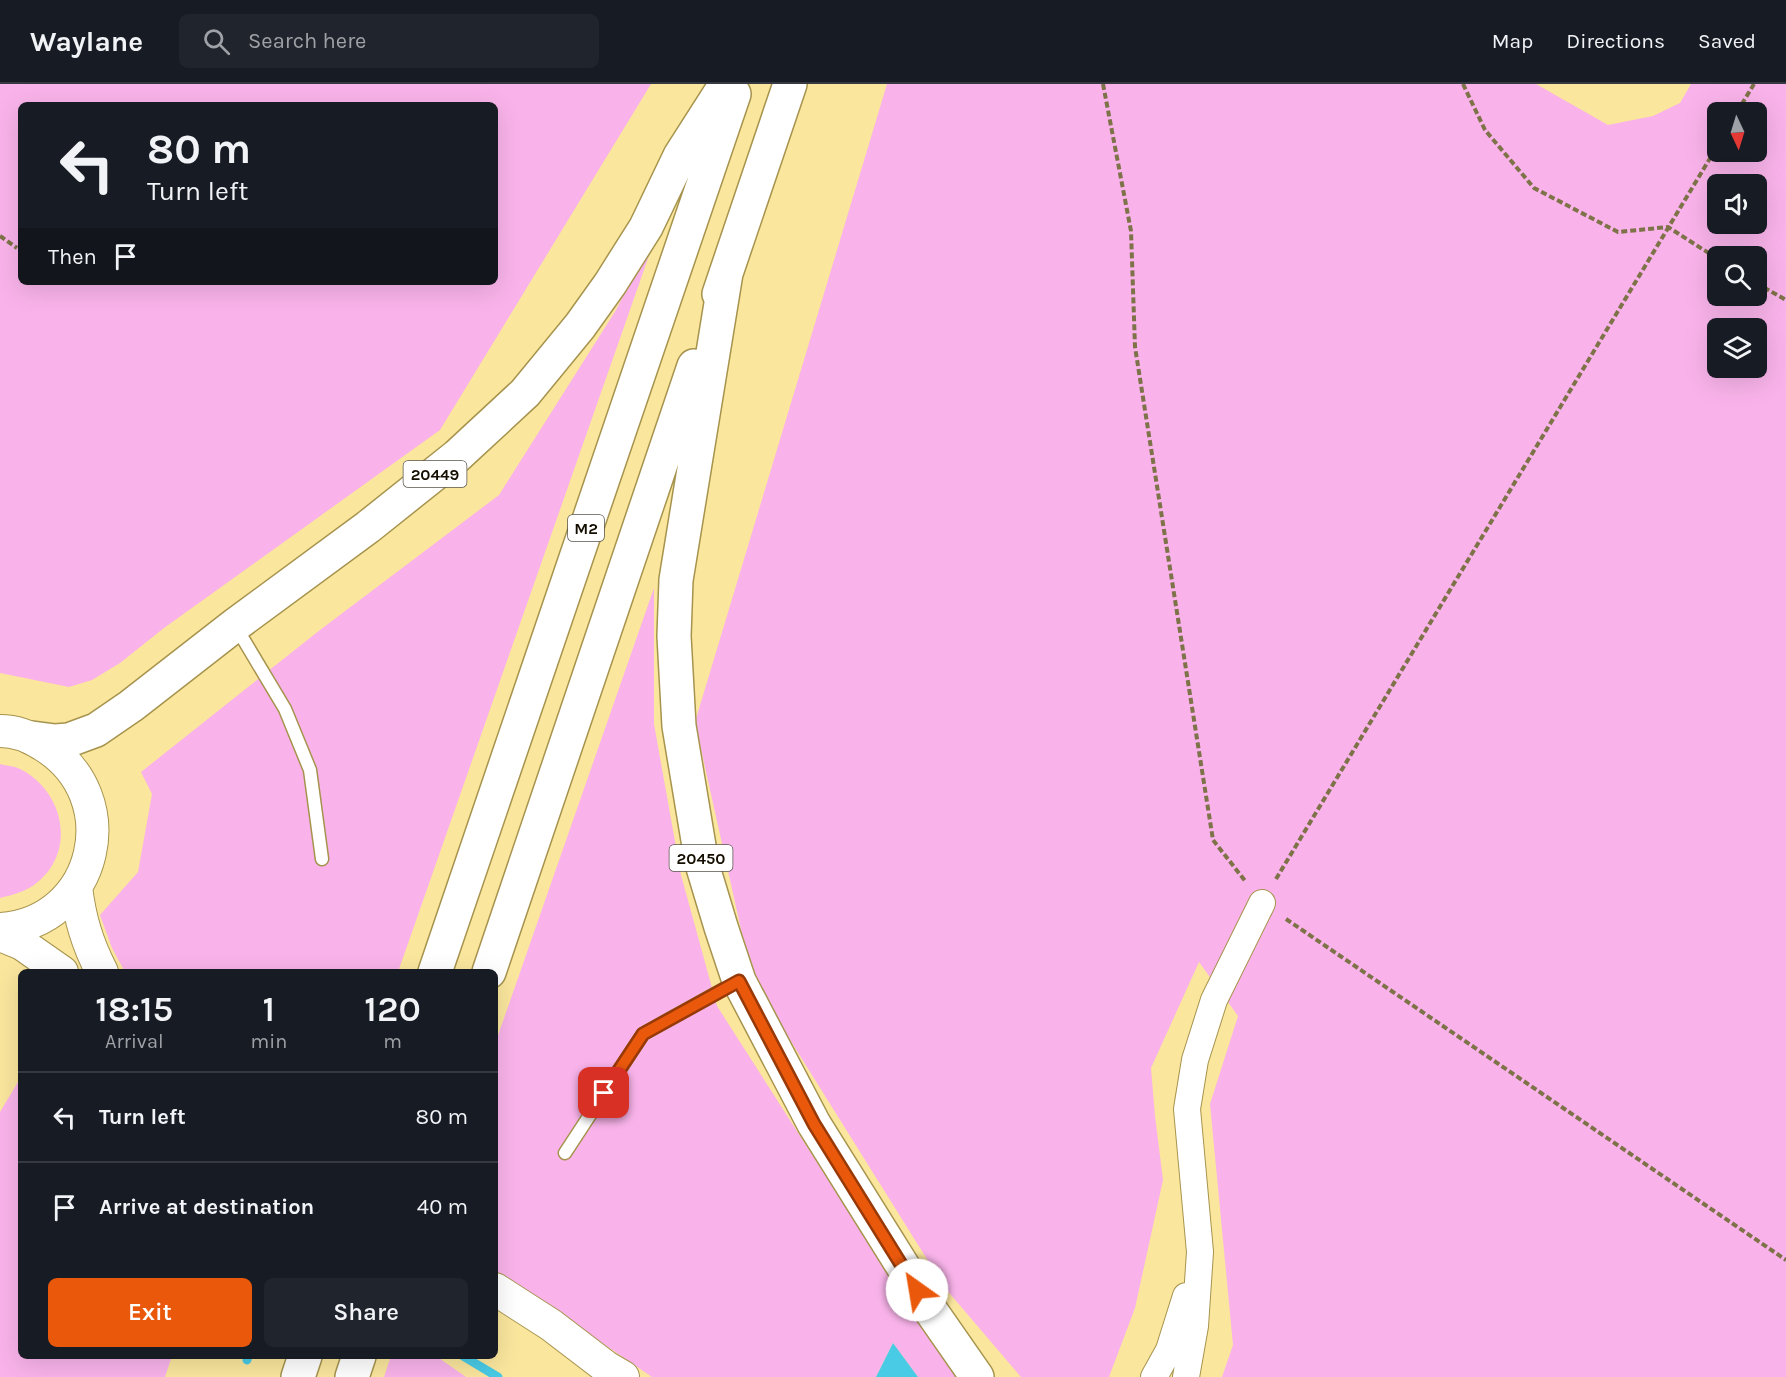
<!DOCTYPE html>
<style>
body{margin:0;font-family:Karla,sans-serif;background:#20242c;color:#f1f3f6;height:100vh;display:flex;flex-direction:column;font-size:22px;white-space:nowrap}
*{box-sizing:border-box;margin:0}
p{font-size:20px;color:#9ea1a6}
.icon{flex:none;width:33px;height:33px;fill:none;stroke:currentColor;stroke-width:2;stroke-linecap:round;stroke-linejoin:round}
.map{position:relative;flex:1;overflow:hidden}
.sheet{position:absolute;left:18px;top:885px;width:480px;height:390px;display:flex;flex-direction:column;background:#171b24;border-radius:9px;box-shadow:0 6px 24px #0002}
.sheet>*{flex:none}
.top-card{position:absolute;left:18px;top:18px;width:480px;height:183px;border-radius:9px;box-shadow:0 6px 24px #0002;background:#171b24;color:#f1f3f6;overflow:hidden}
.needle{width:39px;rotate:176deg}
.controls{position:absolute;left:1707px;top:18px;display:grid;gap:12px}
.controls a{display:grid;place-items:center;width:60px;height:60px;border-radius:9px;background:#171b24;box-shadow:0 6px 24px #0002;font-size:30px}
.pin{position:absolute;display:grid;place-items:center;width:51px;height:51px;color:#fff;margin:-26px;border-radius:12px;box-shadow:0 3px 9px #0006}
.me{position:absolute;width:66px;margin:-33px;rotate:328deg;stroke-linejoin:round;filter:drop-shadow(0 0 4px #0008)}
.turn{display:flex;align-items:center;gap:21px;height:126px;padding:0 30px;font-size:27px}
.turn .icon{width:78px;height:78px;stroke-width:2.5}
.turn b{display:block;font-size:42px;line-height:51px}
.then{display:flex;align-items:center;height:57px;padding:0 30px;background:#0003;gap:12px;font-size:22px}
.eta{display:flex;justify-content:space-evenly;align-items:center;height:102px;text-align:center}
.eta b{font-size:36px;font-weight:600;line-height:42px}
.cta{display:flex;gap:12px;margin-top:auto;padding:12px 30px}
.cta a{flex:1;height:69px;border-radius:9px;background:#ea580c;color:#fff;font-size:24px;font-weight:600;line-height:69px;text-align:center}
.cta a+a{background:#20242c;color:#f1f3f6}
ul{padding:0;list-style:none}
li{display:flex;align-items:center;gap:18px;height:90px;padding:0 30px;border-top:2px solid #363941}
li div{flex:1}
li b{display:block;font-size:22px}
li em{font-style:normal}
header{display:flex;align-items:center;gap:36px;box-sizing:border-box;height:84px;padding:0 30px;background:#171b24;border-bottom:2px solid #363941}
header strong{font-size:28px}
nav{display:flex;gap:33px;margin-inline-start:auto;font-size:21px}
.search{width:420px;height:54px;background:#20242c;display:flex;align-items:center;gap:15px;box-sizing:border-box;padding:0 21px;border-radius:9px;color:#9ea1a6;font-size:22px}
.map>svg:first-child{display:block}
</style>
<header>
<strong>Waylane</strong>
<div class="search"><svg class="icon" aria-label="search" viewBox="0 0 24 24"><circle cx="10" cy="10" r="6"/><path d="M15 15l6 6"/></svg>Search here</div>
<nav><a>Map</a><a>Directions</a><a>Saved</a></nav>
</header>
<div class="map">
<svg width="1786" height="1293" viewBox="0 0 1786 1293">
<rect width="100%" height="100%" fill="#fae69d"/>
<path fill="#f9b3ea" fill-rule="evenodd" d="M0 0H651L440 346 164 544 120 579 92 596 69 603 0 589ZM21 21H495V198H21Z
M887 0H1536L1608 41 1653 32 1680 19 1691 0H1786V1293H1222L1233 1261 1210 1020 1238 932 1199 878 1151 984 1155 1032 1163 1096 1135 1224 1109 1293H1021L945 1204 752 895 695 638ZM1718 28H1756V68H1718ZM1718 100H1756V140H1718ZM1718 172H1756V212H1718ZM1718 244H1756V284H1718Z
M659 143 398 888H125L112 864 100 831 138 788 152 710 141 688 320 546 499 411 616 226Z
M654 504V640L681 791 717 922 912 1227 964 1293H918L893 1259 876 1293H652L495 1186V960Z
M0 680C7 682 16 682 22 686 65 709 77 770 34 801 24 808 12 811 0 814Z
M21 993V1272H172L165 1293H0V1028Z
M391 1272H436L466 1293H384Z"/>
<path fill="#49cae5" d="M893 1259 918 1293H876Z"/>
<g fill="none" stroke-linecap="round" stroke-linejoin="round">
<path stroke="#49cae5" stroke-width="9" d="M463 1272 498 1293
M247 1276 248 1272"/>
<g stroke="#a6934d" stroke-width="15">
<path id="service" d="M236 543 285 625 310 686 322 775
M565 1069 643 950 738 897"/>
</g>
<g stroke="#a6934d" stroke-width="28">
<path id="minor" d="M1154 1293 1169 1266 1186 1212
M1186 1293 1195 1242 1200 1168 1187 1025 1195 976 1214 916 1262 819"/>
</g>
<g stroke="#a6934d" stroke-width="34">
<path id="tertiary" d="M0 647C15 647 31 653 43 661 127 712 98 839 0 845
M76 803C80 835 87 859 102 888
M0 851 22 860 62 888
M495 1205 551 1241 606 1283 623 1293"/>
</g>
<g stroke="#a6934d" stroke-width="36">
<path id="trunk" d="M726 189 676 496 674 552 679 642 702 780 721 843 739 897 814 1040 929 1224 977 1293
M719 210 790 0
M32 654 55 657 69 656 96 646 131 622 235 541 368 443 457 372 525 309 580 242 610 200 646 143 680 72 726 0
M435 888 734 10
M489 888 694 282
M298 1293 305 1272
M352 1293 359 1272"/>
</g>
<path stroke="#7e7248" stroke-width="4" stroke-dasharray="6 3" stroke-linecap="butt" d="M1103 0 1131 147 1135 263 1213 756 1246 798
M1463 0 1485 46 1534 104 1618 148 1668 143 1718 175
M1737 28 1754 0
M0 152 17 164
M1756 199 1786 216
M1276 795 1718 61
M1286 835 1786 1176"/>
<use href="#service" stroke="#fff" stroke-width="12"/>
<use href="#minor" stroke="#fff" stroke-width="26"/>
<use href="#tertiary" stroke="#fff" stroke-width="32"/>
<use href="#trunk" stroke="#fff" stroke-width="33"/>
</g>
<g fill="none" stroke-linecap="round" stroke-linejoin="round">
<g stroke="#983908" stroke-width="15">
<path id="route" d="M604 1009 643 950 739 897 814 1040 917 1206"/>
</g>
<use href="#route" stroke="#ea580c" stroke-width="10"/>
</g>
<g text-anchor="middle" stroke-width="4.5" stroke-linejoin="round" paint-order="stroke">
<g fill="#fff" stroke="#5a564c" stroke-width="1.5">
<rect x="403.5" y="377" width="63" height="26" rx="4.5"/>
<rect x="568" y="431" width="36" height="26" rx="4.5"/>
<rect x="669.5" y="761" width="63" height="26" rx="4.5"/>
</g>
<g font-size="16" font-weight="bold" fill="#140e00">
<text x="435" y="396">20449</text>
<text x="586" y="450">M2</text>
<text x="701" y="780">20450</text>
</g>
</g>
</svg>
<div class="controls">
<a><svg class="needle" viewBox="-14 -14 28 28"><path d="M0-13l5 13h-10z" fill="#e53935"/><path d="M0 13l5-13h-10z" fill="#9ea1a6"/></svg></a>
<a><svg class="icon" aria-label="sound" viewBox="0 0 24 24"><path d="M4 9h4l5-4v14l-5-4H4zM17 9q2 3 0 6"/></svg></a>
<a><svg class="icon" aria-label="search" viewBox="0 0 24 24"><circle cx="10" cy="10" r="6"/><path d="M15 15l6 6"/></svg></a>
<a><svg class="icon" aria-label="layers" viewBox="0 0 24 24"><path d="M12 4l9 5-9 5-9-5zM3 14l9 5 9-5"/></svg></a>
</div>
<div class="pin" style="left:604px;top:1009px;background:#d93025"><svg class="icon" aria-label="arrive" viewBox="0 0 24 24"><path d="M6 21V4h12l-3 4 3 4H6"/></svg></div>
<svg class="me" style="left:917px;top:1206px" viewBox="-20 -20 40 40"><circle r="19" fill="#fff"/><path d="M0-13L10 11 0 6-10 11z" fill="#ea580c"/></svg>
<div class="top-card">
<div class="turn"><svg class="icon" aria-label="left" viewBox="0 0 24 24"><path d="M17 20v-9H6M10 6l-5 5 5 5"/></svg><div><b>80 m</b>Turn left</div></div>
<div class="then">Then<svg class="icon" aria-label="arrive" viewBox="0 0 24 24"><path d="M6 21V4h12l-3 4 3 4H6"/></svg></div>
</div>
<section class="sheet">
<div class="eta">
<div><b>18:15</b><p>Arrival</p></div>
<div><b>1</b><p>min</p></div>
<div><b>120</b><p>m</p></div>
</div>
<ul>
<li><svg class="icon" aria-label="left" viewBox="0 0 24 24"><path d="M17 20v-9H6M10 6l-5 5 5 5"/></svg><div><b>Turn left</b></div><em>80 m</em></li>
<li><svg class="icon" aria-label="arrive" viewBox="0 0 24 24"><path d="M6 21V4h12l-3 4 3 4H6"/></svg><div><b>Arrive at destination</b></div><em>40 m</em></li>
</ul>
<div class="cta"><a>Exit</a><a>Share</a></div>
</section>
</div>
